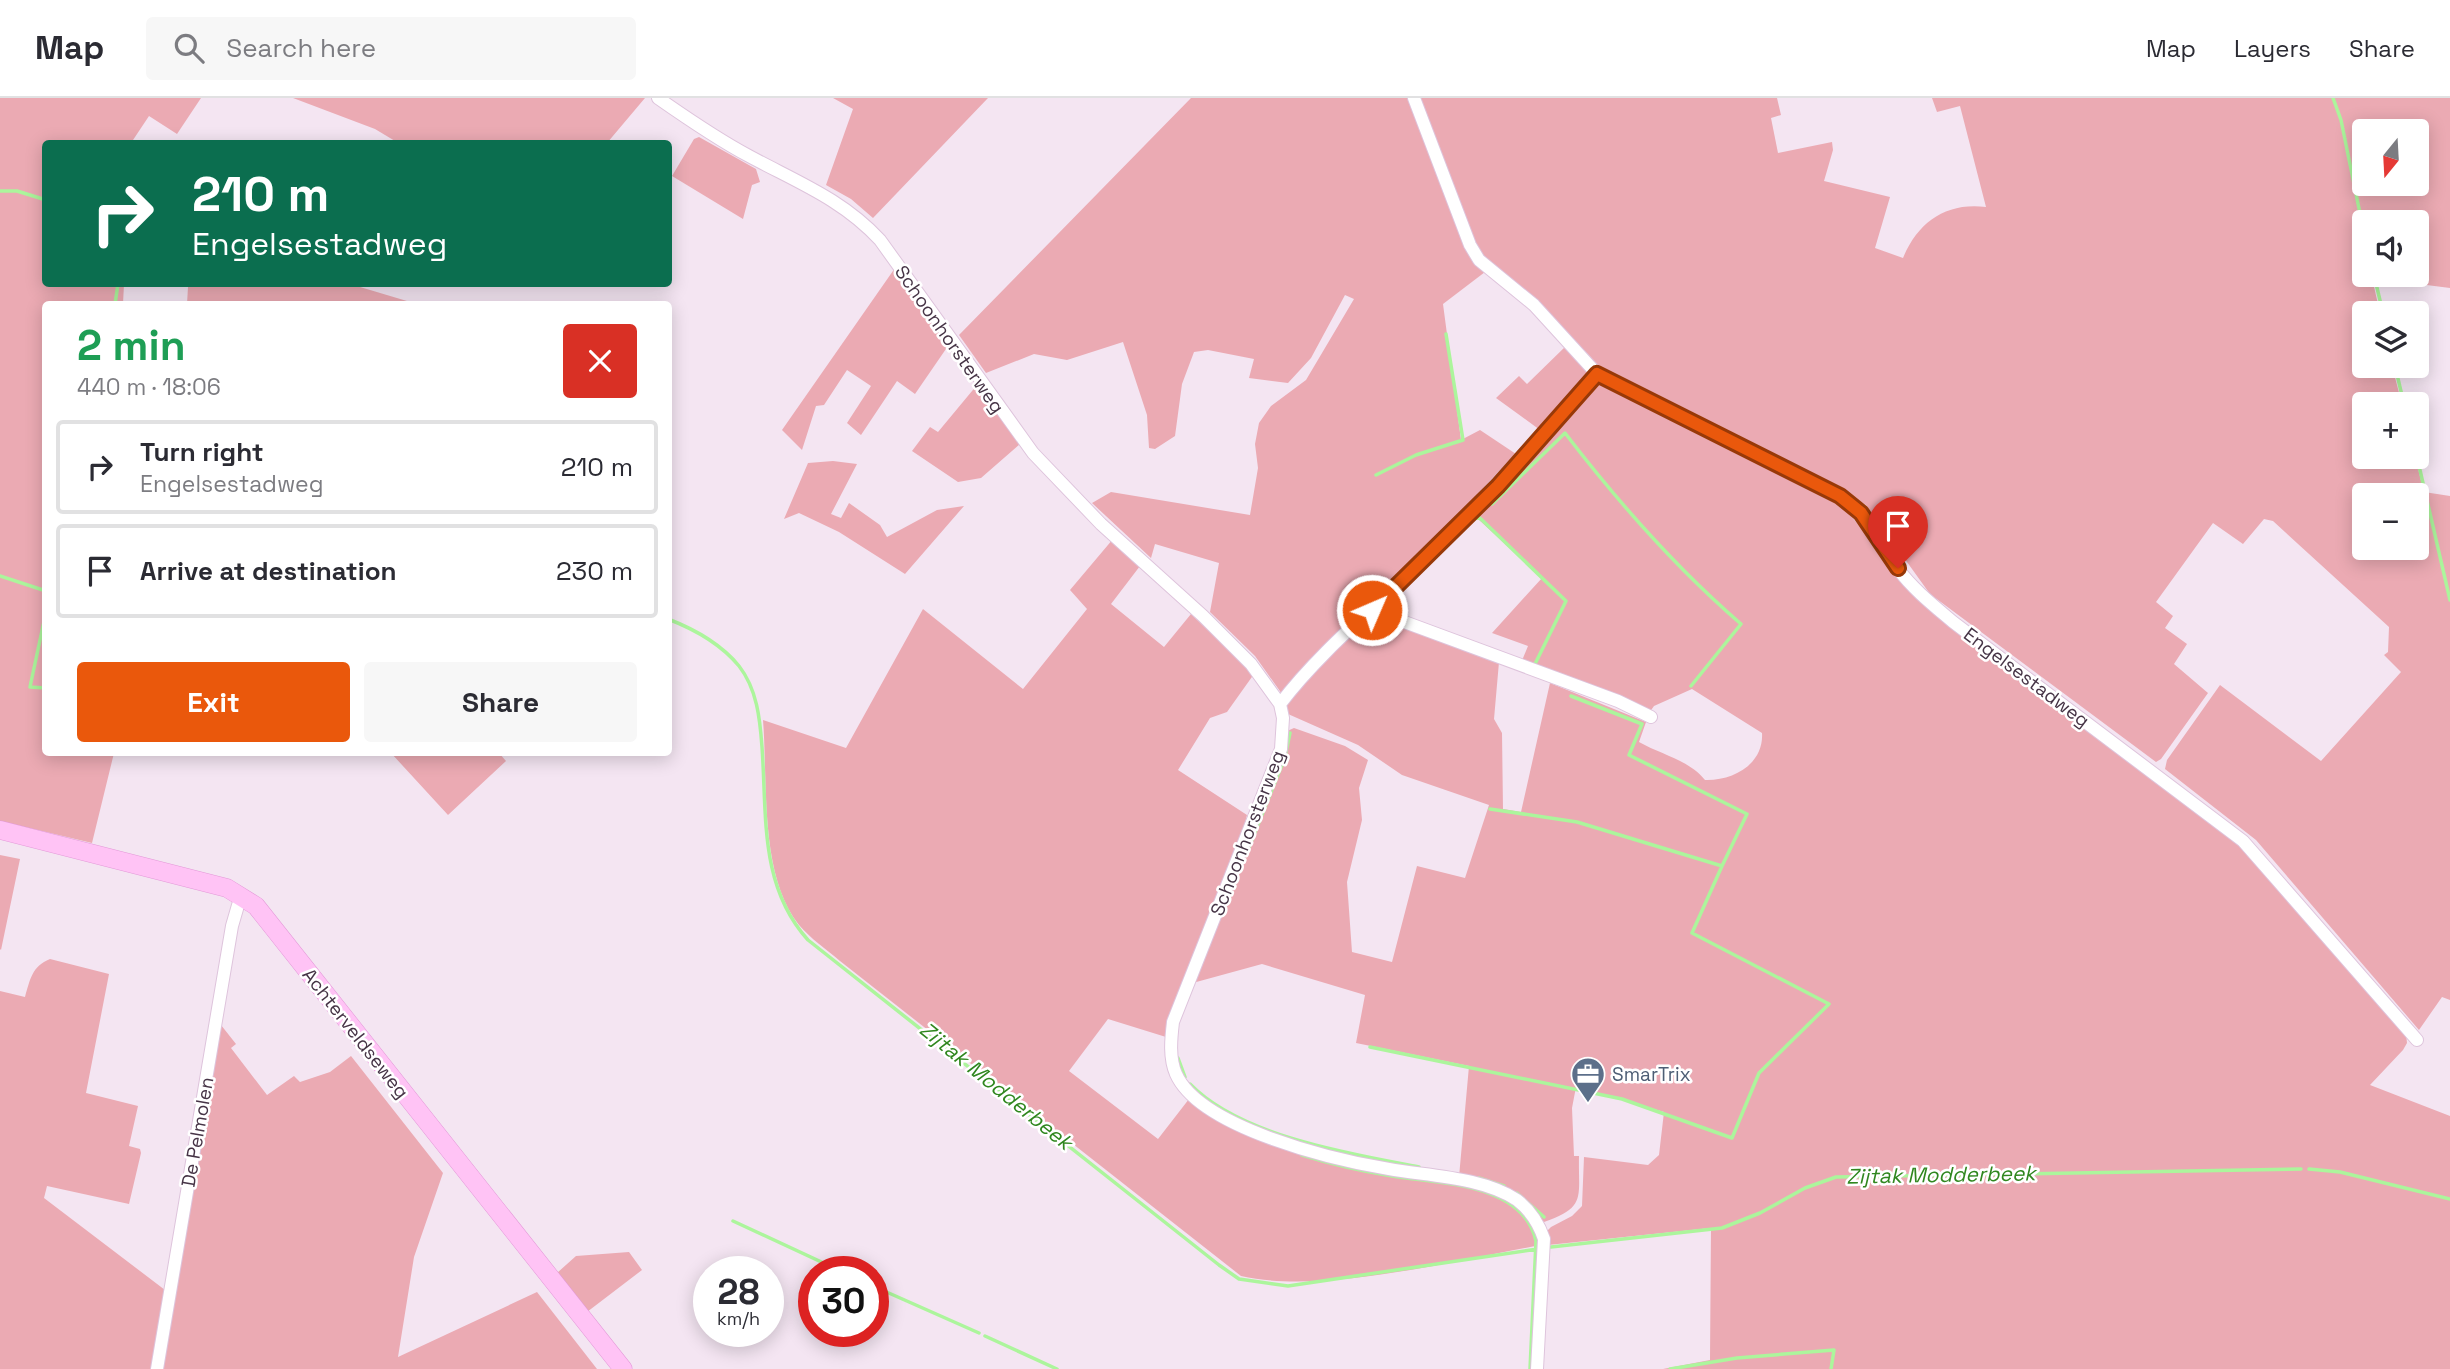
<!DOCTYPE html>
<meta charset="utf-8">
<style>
body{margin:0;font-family:"Space Grotesk",sans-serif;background:#f7f7f7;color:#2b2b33;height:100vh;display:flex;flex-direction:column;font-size:26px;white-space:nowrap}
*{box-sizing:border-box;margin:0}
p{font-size:23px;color:#7c7c81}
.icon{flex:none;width:38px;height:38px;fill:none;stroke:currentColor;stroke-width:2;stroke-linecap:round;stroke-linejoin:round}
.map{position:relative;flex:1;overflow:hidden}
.drawer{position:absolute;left:42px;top:203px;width:630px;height:455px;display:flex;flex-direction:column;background:#fff;border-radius:7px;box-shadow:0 4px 18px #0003}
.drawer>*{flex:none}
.hud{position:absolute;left:42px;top:42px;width:630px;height:147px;border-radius:7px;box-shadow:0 4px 18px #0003;background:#0b6e4f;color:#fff;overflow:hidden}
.needle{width:46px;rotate:198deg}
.buttons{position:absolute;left:2352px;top:21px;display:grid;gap:14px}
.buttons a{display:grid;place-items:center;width:77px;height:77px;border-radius:7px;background:#fff;box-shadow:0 4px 18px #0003;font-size:35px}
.speed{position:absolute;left:693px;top:1158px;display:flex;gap:14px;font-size:35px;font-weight:700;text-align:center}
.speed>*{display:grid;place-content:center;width:91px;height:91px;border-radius:50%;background:#fff;box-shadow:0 4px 18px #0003;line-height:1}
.speed small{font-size:18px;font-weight:400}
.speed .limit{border:10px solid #d22;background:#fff;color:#111}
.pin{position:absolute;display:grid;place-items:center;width:60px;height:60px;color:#fff;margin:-72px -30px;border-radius:50% 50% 50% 0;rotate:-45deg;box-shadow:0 0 7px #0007}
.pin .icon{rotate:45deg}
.me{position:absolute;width:77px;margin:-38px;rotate:45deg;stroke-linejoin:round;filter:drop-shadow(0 0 5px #0008)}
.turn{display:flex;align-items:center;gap:24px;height:147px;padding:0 35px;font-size:32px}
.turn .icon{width:91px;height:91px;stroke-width:2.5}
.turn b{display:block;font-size:49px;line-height:60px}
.round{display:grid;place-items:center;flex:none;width:74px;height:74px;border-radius:7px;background:#f7f7f7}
.head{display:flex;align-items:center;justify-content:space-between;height:119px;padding:0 35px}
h1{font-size:42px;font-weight:600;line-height:52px;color:#1e9e55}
.button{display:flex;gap:14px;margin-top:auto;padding:14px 35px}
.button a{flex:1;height:80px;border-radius:7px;background:#ea580c;color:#fff;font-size:28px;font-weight:600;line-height:80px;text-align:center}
.button a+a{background:#f7f7f7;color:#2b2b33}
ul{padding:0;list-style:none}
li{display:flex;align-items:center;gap:21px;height:94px;margin:0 14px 10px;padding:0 21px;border:4px solid #e1e1e2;border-radius:7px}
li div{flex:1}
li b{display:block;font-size:26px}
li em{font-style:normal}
header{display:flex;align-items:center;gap:42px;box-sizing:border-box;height:98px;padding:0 35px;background:#fff;border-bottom:2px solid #e1e1e2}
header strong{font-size:33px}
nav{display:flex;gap:38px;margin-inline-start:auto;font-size:24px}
.search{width:490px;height:63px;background:#f7f7f7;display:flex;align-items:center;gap:18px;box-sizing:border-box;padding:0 24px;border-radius:7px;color:#7c7c81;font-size:26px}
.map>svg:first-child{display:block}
</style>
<header>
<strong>Map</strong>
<div class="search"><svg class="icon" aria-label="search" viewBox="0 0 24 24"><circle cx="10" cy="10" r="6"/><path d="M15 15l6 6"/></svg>Search here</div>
<nav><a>Map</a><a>Layers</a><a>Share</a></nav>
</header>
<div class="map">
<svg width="2450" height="1271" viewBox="0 0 2450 1271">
<rect width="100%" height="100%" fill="#f4e5f2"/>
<path fill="#ebaab3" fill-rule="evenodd" d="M0 0H201L177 36 149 18 131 45H110L104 42 102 45 46 46V186H124L123 206H46V654L114 655 92 745 0 723Z
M293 0H645L607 45 400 46 375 31Z
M833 0H988L873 120 851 101 826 87 853 11Z
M1191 0H1411L1485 174 1443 206 1461 342 1480 332 1519 358 1376 503 1306 566 1282 596 1255 558 1210 514 1219 465 1155 446 1151 460 1092 405 1111 394 1250 417 1258 370 1255 346 1259 325 1271 308 1306 282 1354 201 1345 197 1311 260 1288 285 1249 280 1254 261 1208 252 1194 254 1182 286 1175 338 1155 351 1149 350 1147 317 1123 244 1067 262 1034 256 986 275 959 237Z
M1420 0H1777L1781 17 1771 20 1778 55 1832 44 1833 52 1824 83 1890 99 1875 150 1903 160C1918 124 1946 104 1986 109L1960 8 1937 14 1932 0H2450V190L2372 180 2380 215H2364V268H2392L2402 306H2364V359H2415L2424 394 2450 398V902L2442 899 2419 932 2256 742 2165 671 2167 662 2220 587 2321 663 2401 574 2384 557 2388 554 2389 529 2273 423 2264 421 2243 446 2213 425 2156 504 2173 518 2165 530 2187 546 2174 566 2208 595 2161 661 2156 664 1930 496 1866 407 1606 275 1532 198 1492 169 1478 154ZM2364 33H2417V86H2364ZM2364 124H2417V177H2364ZM2364 397H2417V450H2364Z
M699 39 756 71 760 84 752 87 743 121 672 78 694 41Z
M895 170 948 248 915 296 897 283 861 337 847 325 871 288 847 272 824 307 816 308 802 352 782 332Z
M179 186H350L417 206H187L188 189Z
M1567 247 1589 270V280L1540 332 1496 300 1519 278 1527 286Z
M1602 282 1853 406 1916 498 1933 515 2236 737 2405 926 2407 945 2403 952 2370 987 2450 1018V1271H1663L1710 1262 1711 1130 1548 1147 1547 1133 1551 1129 1572 1118 1582 1108 1584 1059 1648 1067 1659 1057 1664 1014 1576 989 1572 1010 1574 1058H1579C1578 1099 1587 1109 1544 1124L1533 1116 1459 1079 1469 968 1356 945 1365 897 1262 866 1189 886 1285 634 1294 630 1345 648 1368 662 1359 690 1362 722 1347 784 1352 854 1392 864 1417 768 1465 780 1489 707 1402 677 1358 647 1288 616 1286 606 1301 584 1371 518 1499 564 1494 621 1502 635 1503 711 1521 714 1550 585 1646 624 1639 644C1662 657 1689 662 1705 682 1733 683 1764 666 1762 635L1692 591 1654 608 1649 615 1521 565 1528 548 1492 535 1542 480 1477 420 1565 318Z
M977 287 1020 346 981 380 958 384 912 353 930 329 938 334Z
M833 363 857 366 831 416 841 420 849 405 880 427 887 439 937 412 964 408 905 476 839 434 799 415 784 421 808 365Z
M1113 441 1140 468 1111 506 1164 549 1191 516 1254 576 1227 614 1210 620 1178 672 1247 717 1241 742 1166 939 1108 921 1069 973 1158 1041 1189 1001 1263 1040 1466 1087 1504 1099 1527 1118 1541 1147C1457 1162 1322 1197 1241 1178L840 863C826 851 811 841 799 827 759 777 768 684 763 622L846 650 923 511 1023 591 1087 511 1070 492Z
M391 655H499L506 663 448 717Z
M0 757 20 761 1 852 0 851Z
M50 861 109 876 86 995 138 1008 129 1048 140 1051 141 1055 129 1106 47 1088 44 1100 165 1192 151 1271H0V893L25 899C30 882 32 868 50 861Z
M221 927 236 946 231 950 267 997 294 978 300 984 330 974 351 958 443 1075 414 1159 398 1259 537 1194 597 1271H159Z
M629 1154 642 1172 587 1214 557 1175 576 1158Z"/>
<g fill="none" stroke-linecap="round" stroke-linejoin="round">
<path stroke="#acf59c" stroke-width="3.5" d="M2333 0 2341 22 2364 135
M0 93H17L46 102
M2374 177 2383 215
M115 206 118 186
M2395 268 2404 306
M2417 359 2450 502
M1376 377 1416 357 1463 342 1446 236
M1492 406 1565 335C1618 404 1675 469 1741 526L1691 588
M1468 425 1478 419 1482 422 1566 503 1534 568
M0 478 46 493
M46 514 30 589 46 590
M668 521C694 531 721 546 739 568 757 591 760 621 762 649 767 717 759 788 808 842L1219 1167 1239 1181 1288 1188 1538 1151
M1571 598 1642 626 1629 657 1747 716 1722 768
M1249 749 1285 659 1290 635
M1370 949 1622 1001 1732 1040 1759 975 1829 906 1692 835 1722 768 1577 724 1490 711
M1178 960 1185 979
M1190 986C1240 1038 1350 1056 1419 1069
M1302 1057C1331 1066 1362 1073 1392 1078 1439 1086 1523 1084 1536 1143L1530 1271
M2309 1071 2340 1074 2450 1101
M1479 1080 1504 1088
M1517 1095 1544 1119
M733 1123 843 1174
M1551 1149 1722 1130 1760 1115 1805 1090 1836 1079 2301 1071
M873 1188 979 1235
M985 1238 1057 1271
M1670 1271 1737 1260 1834 1252 1831 1271"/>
<g stroke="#dec4dc" stroke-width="14">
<path id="street" d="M658 0C688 21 717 41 749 58 797 84 842 101 880 142L1033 355 1101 426 1203 518 1251 566 1280 606 1283 620 1281 651 1173 924C1171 941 1169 960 1176 976 1200 1030 1334 1062 1389 1071 1428 1078 1483 1079 1517 1102 1530 1112 1539 1126 1544 1141L1537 1271
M1414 0 1470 147 1479 162 1534 207 1597 276 1840 398C1867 420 1877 444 1898 471 1913 491 1933 507 1953 524L2243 743 2417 942
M1372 512 1618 603 1651 619
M1280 606C1322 551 1377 508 1426 459 1486 400 1540 338 1597 276
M157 1271 232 828 241 797"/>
</g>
<g stroke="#e399d8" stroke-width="19">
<path id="secondary" d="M0 732 227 790 256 808 623 1271"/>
</g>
<use href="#street" stroke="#fff" stroke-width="12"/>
<use href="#secondary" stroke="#ffc3f5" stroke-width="18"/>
</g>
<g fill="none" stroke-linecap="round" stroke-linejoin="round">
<g stroke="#983908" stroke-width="18">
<path id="route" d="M1372 512 1498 388 1597 276 1840 398 1861 415 1898 470"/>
</g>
<use href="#route" stroke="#ea580c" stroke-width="12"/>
</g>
<defs>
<g id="office-pin" transform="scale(1.75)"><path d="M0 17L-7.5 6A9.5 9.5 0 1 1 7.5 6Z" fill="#5c6f8a" stroke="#fff"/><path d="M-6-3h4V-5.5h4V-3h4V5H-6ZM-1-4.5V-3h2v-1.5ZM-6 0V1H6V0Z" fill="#fff"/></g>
</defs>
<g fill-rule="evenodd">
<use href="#office-pin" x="1588" y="976"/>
</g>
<g text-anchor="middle" stroke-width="5" stroke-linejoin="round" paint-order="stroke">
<g font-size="19" fill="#463446" stroke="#fff">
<text transform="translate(950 241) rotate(55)" y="7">Schoonhorsterweg</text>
<text transform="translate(2027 579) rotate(37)" y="7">Engelsestadweg</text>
<text transform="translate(1247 735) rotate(-69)" y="7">Schoonhorsterweg</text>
<text transform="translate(356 935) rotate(52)" y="7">Achterveldseweg</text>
<text transform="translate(197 1034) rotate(-80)" y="7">De Pelmolen</text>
</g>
<g font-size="19" fill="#4e5e75" stroke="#fff" text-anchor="start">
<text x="1612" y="983">SmarTrix</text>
</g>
<g font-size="21" font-style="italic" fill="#30871f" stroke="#fff">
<text transform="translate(996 988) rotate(39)" y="7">Zijtak Modderbeek</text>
<text transform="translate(1941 1077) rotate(-1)" y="7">Zijtak Modderbeek</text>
</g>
</g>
</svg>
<div class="buttons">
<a><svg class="needle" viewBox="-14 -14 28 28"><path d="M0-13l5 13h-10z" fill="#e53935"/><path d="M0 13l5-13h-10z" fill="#7c7c81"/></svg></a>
<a><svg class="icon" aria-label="sound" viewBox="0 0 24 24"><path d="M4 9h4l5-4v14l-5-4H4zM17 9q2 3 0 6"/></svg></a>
<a><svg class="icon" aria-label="layers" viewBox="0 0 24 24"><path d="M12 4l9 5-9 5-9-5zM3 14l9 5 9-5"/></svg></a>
<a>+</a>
<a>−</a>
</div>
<div class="speed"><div>28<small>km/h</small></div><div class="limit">30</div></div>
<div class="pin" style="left:1898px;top:470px;background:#d93025"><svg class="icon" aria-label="arrive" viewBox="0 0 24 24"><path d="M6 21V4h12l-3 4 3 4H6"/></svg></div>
<svg class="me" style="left:1372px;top:512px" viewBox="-20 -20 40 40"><circle r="17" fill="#ea580c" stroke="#fff" stroke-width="3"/><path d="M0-11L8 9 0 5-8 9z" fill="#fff"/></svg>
<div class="hud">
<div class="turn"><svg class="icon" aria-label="right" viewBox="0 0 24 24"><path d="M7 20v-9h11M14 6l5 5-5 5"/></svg><div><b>210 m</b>Engelsestadweg</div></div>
</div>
<section class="drawer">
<div class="head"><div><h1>2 min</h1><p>440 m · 18:06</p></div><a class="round" style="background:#d93025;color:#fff"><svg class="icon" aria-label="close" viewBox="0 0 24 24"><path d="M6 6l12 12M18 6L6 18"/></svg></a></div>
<ul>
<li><svg class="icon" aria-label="right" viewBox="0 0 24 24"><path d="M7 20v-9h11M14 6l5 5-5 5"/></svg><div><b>Turn right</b><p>Engelsestadweg</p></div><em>210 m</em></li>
<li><svg class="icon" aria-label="arrive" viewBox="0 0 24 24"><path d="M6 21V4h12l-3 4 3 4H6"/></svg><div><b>Arrive at destination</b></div><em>230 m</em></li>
</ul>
<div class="button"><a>Exit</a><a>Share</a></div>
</section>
</div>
